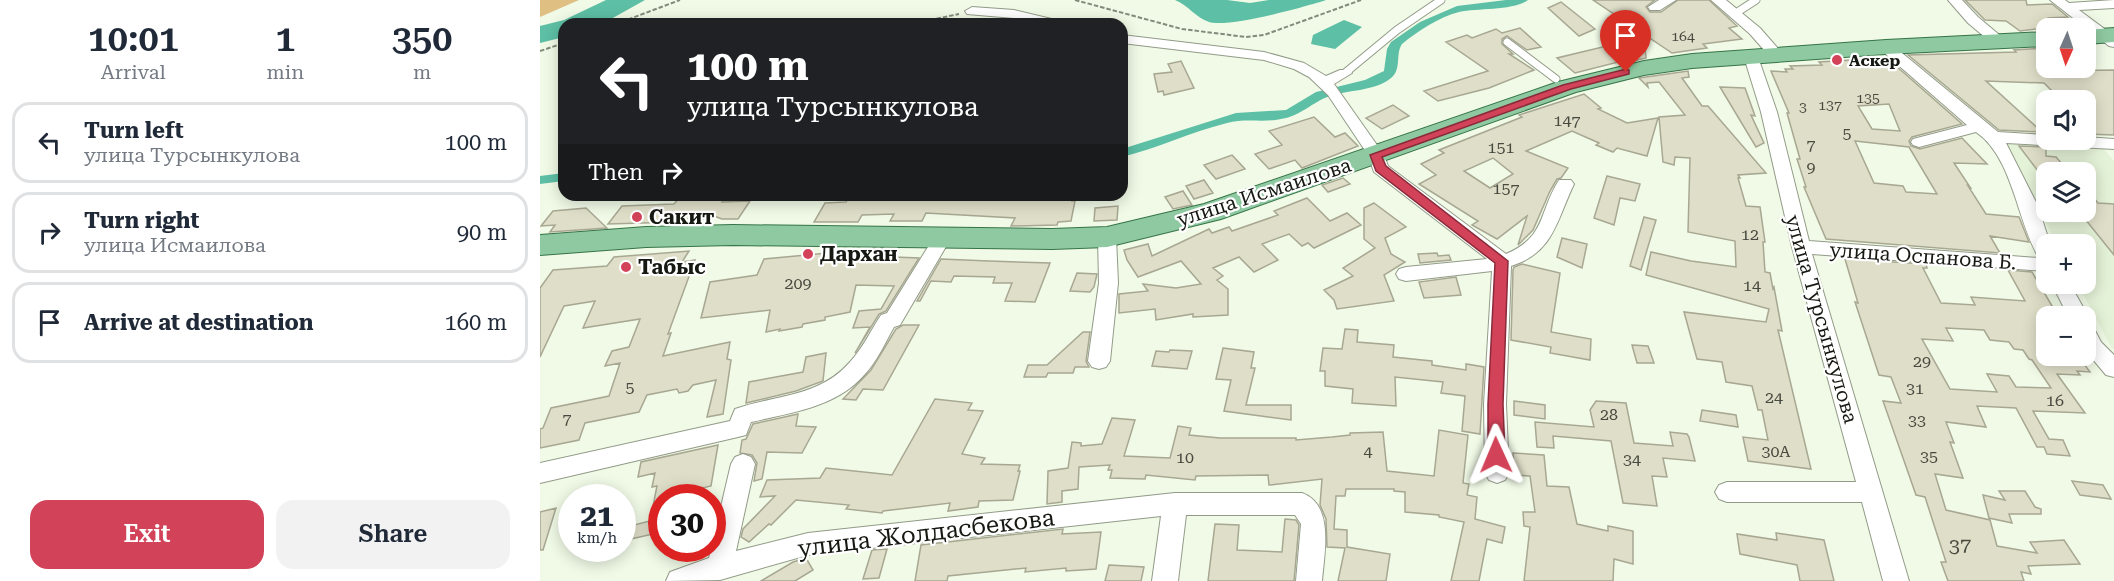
<!DOCTYPE html>
<meta charset="utf-8">
<style>
body{margin:0;font-family:"Roboto Serif",serif;background:#f2f2f3;color:#1f2937;height:100vh;display:flex;flex-direction:column;font-size:22px;white-space:nowrap}
*{box-sizing:border-box;margin:0}
p{font-size:20px;color:#747a83}
.icon{flex:none;width:33px;height:33px;fill:none;stroke:currentColor;stroke-width:2;stroke-linecap:round;stroke-linejoin:round}
.map{position:relative;flex:1;overflow:hidden}
.side{display:flex;flex-direction:column;background:#fff;width:540px}
.side>*{flex:none}
.hud{position:absolute;left:18px;top:18px;width:570px;height:183px;border-radius:18px;box-shadow:0 3px 15px #0003;background:#202124;color:#fff;overflow:hidden}
.needle{width:39px;rotate:183deg}
.buttons{position:absolute;left:1496px;top:18px;display:grid;gap:12px}
.buttons a{display:grid;place-items:center;width:60px;height:60px;border-radius:12px;background:#fff;box-shadow:0 3px 15px #0003;font-size:30px}
.speed{position:absolute;left:18px;top:484px;display:flex;gap:12px;font-size:30px;font-weight:700;text-align:center}
.speed>*{display:grid;place-content:center;width:78px;height:78px;border-radius:50%;background:#fff;box-shadow:0 3px 15px #0003;line-height:1}
.speed small{font-size:15px;font-weight:400}
.speed .limit{border:9px solid #d22;background:#fff;color:#111}
.pin{position:absolute;display:grid;place-items:center;width:51px;height:51px;color:#fff;margin:-62px -26px;border-radius:50% 50% 50% 0;rotate:-45deg;box-shadow:0 0 6px #0007}
.pin .icon{rotate:45deg}
.me{position:absolute;width:66px;margin:-33px;rotate:359deg;stroke-linejoin:round;filter:drop-shadow(0 0 4px #0008)}
.turn{display:flex;align-items:center;gap:21px;height:126px;padding:0 30px;font-size:27px}
.turn .icon{width:78px;height:78px;stroke-width:2.5}
.turn b{display:block;font-size:42px;line-height:51px}
.then{display:flex;align-items:center;height:57px;padding:0 30px;background:#0003;gap:12px;font-size:22px}
.eta{display:flex;justify-content:space-evenly;align-items:center;height:102px;text-align:center}
.eta b{font-size:36px;font-weight:600;line-height:42px}
.action{display:flex;gap:12px;margin-top:auto;padding:12px 30px}
.action a{flex:1;height:69px;border-radius:18px;background:#d24258;color:#fff;font-size:24px;font-weight:600;line-height:69px;text-align:center}
.action a+a{background:#f2f2f3;color:#1f2937}
ul{padding:0;list-style:none}
li{display:flex;align-items:center;gap:18px;height:81px;margin:0 12px 9px;padding:0 18px;border:3px solid #e0e1e3;border-radius:18px}
li div{flex:1}
li b{display:block;font-size:22px}
li em{font-style:normal}
main{display:flex;flex:1;min-height:0}
.map>svg:first-child{display:block}
</style>
<main>
<section class="side">
<div class="eta">
<div><b>10:01</b><p>Arrival</p></div>
<div><b>1</b><p>min</p></div>
<div><b>350</b><p>m</p></div>
</div>
<ul>
<li><svg class="icon" aria-label="left" viewBox="0 0 24 24"><path d="M17 20v-9H6M10 6l-5 5 5 5"/></svg><div><b>Turn left</b><p>улица Турсынкулова</p></div><em>100 m</em></li>
<li><svg class="icon" aria-label="right" viewBox="0 0 24 24"><path d="M7 20v-9h11M14 6l5 5-5 5"/></svg><div><b>Turn right</b><p>улица Исмаилова</p></div><em>90 m</em></li>
<li><svg class="icon" aria-label="arrive" viewBox="0 0 24 24"><path d="M6 21V4h12l-3 4 3 4H6"/></svg><div><b>Arrive at destination</b></div><em>160 m</em></li>
</ul>
<div class="action"><a>Exit</a><a>Share</a></div>
</section>
<div class="map">
<svg width="1574" height="581" viewBox="0 0 1574 581">
<rect width="100%" height="100%" fill="#f0fae6"/>
<path fill="#e4f2d7" fill-rule="evenodd" d="M1463 141 1561 146 1574 161V349H1572L1538 284H1545V244H1517ZM1506 172H1545V212H1506Z"/>
<path fill="#dfbf82" d="M0 0H39L0 17Z"/>
<path fill="#5dbfa5" d="M66 0H105L62 24H24V37L0 43V26L24 20Z
M635 0H687L710 3 729 0H786C765 7 688 28 669 22 656 18 648 5 635 0Z
M804 20 822 27 795 49 771 44 773 35Z"/>
<g fill="none" stroke-linecap="round" stroke-linejoin="round">
<path fill="#5dbfa5" fill-rule="evenodd" d="M966 0H988C973 11 938 8 919 12 899 17 878 31 862 44 855 54 862 69 851 78 836 91 807 90 790 96 772 102 761 116 741 119 723 123 705 118 687 123 651 132 618 148 582 157V149L696 113 746 110 776 92 825 80 844 71 847 49 851 42 880 22 917 6Z
M24 173V181L0 184V176Z
M66 195H103C96 203 73 203 66 195Z"/>
</g>
<path fill="#dfdfc9" stroke="#a7a792" stroke-width="1.5" fill-rule="evenodd" d="M1053 0H1115L1106 7 1110 12H1121L1138 0H1169L1197 26 1189 28 1202 39 1163 44 1167 48 1132 53Z
M1425 0H1486L1487 5 1512 4 1528 17 1509 18 1521 26 1480 31 1466 21 1445 20Z
M1021 2 1055 29 1039 36 1008 8Z
M980 28 1001 47 987 50 967 36 962 39V44L973 54H969L994 70 949 88 898 101 884 91 948 71 906 42 927 35 932 38 956 29 962 33Z
M1075 44 1085 52 1105 48 1106 58 1085 63 1082 61 1035 73 1017 58Z
M1506 48V71L1574 70V135L1545 134V100H1521L1504 83 1446 81 1502 132 1459 130 1368 55 1476 52 1474 50Z
M1347 58 1422 124 1372 137 1369 141 1371 146 1380 149 1422 138 1447 164 1414 163 1430 187 1428 186 1446 214 1479 217 1489 242 1450 236 1460 253 1286 239 1264 187H1266L1257 159H1260L1247 113H1249L1231 71 1247 72 1245 69H1253L1250 66 1282 65 1279 62ZM1349 104 1360 131 1332 129 1318 106ZM1315 141 1369 147 1397 194 1366 192 1363 186 1334 183Z
M641 61 654 88 624 95 623 91 618 92 614 74 632 72 628 64Z
M1148 71 1149 77 1142 78 1162 106H1168L1226 173 1198 175 1200 178H1198L1206 206 1220 207 1225 242H1223L1225 272 1230 273 1233 289 1234 287 1242 331 1238 330 1271 469 1208 461 1203 437 1228 440 1222 410H1218L1212 386 1186 382 1182 362 1157 359 1144 312 1226 322 1229 309 1106 275 1111 252 1151 261 1196 267 1195 241 1148 232 1150 158 1135 157 1134 165 1123 162 1119 117 1145 115 1119 82 1107 83 1108 87 1099 78Z
M1180 87 1205 88 1215 116 1211 115 1224 143 1216 147Z
M1044 94 1061 108 1058 109 1087 123 1118 118 1107 156 1077 148 1073 152 1056 145 1059 143 1032 131 986 151 1028 168 1021 178 1017 179 1010 191 993 230 978 245 987 216 957 239 932 225 938 221 879 184 896 175 881 164 904 153 899 150 982 117 979 115ZM953 158 973 174 950 188 924 171Z
M853 105 869 116 842 129 826 118Z
M774 117 795 137 805 133 818 146 762 168 755 160 729 169 715 154 742 145 729 131Z
M1479 146 1506 147V156L1516 157 1529 172 1498 171Z
M692 155 705 169 676 179 664 165Z
M1067 176 1100 184 1095 201 1080 198 1074 225 1054 218Z
M803 178 810 184 788 192 782 185Z
M664 180 673 193 654 199 646 186Z
M1545 187 1558 203 1574 204V255L1545 219Z
M643 191 652 205 633 209 625 197Z
M365 195H430V198L458 199 479 198 480 195 533 196 532 201H535L531 221 518 222 517 225 471 226 475 218 386 213 382 221H350L354 214 322 215 318 222H274L285 203 306 202 308 199 364 197Z
M140 197 185 198 182 202 210 201 198 219H182L174 216 172 219H141L139 222 68 224 82 206 134 204Z
M767 198 790 221 807 213 821 225 774 248 768 243 762 246 749 234 722 244 738 260 714 272 699 257 673 268 683 276 677 280 688 289V315L653 317V314L616 320 615 309 579 313V294L608 291 603 284 636 288 661 284 641 261 598 277 587 260 584 250 608 244 612 256 669 229 672 233 689 227 692 231 738 215 734 211Z
M834 203 866 227 845 238 851 254 865 262 844 275 854 301 797 309 794 300 784 290 813 276 803 268 835 248 824 239V208Z
M578 206 577 220 554 221 555 208Z
M46 208 67 228 10 232 15 225 1 226 13 211Z
M1104 217 1116 220 1101 270 1090 266Z
M1022 238 1047 244 1042 268 1017 257Z
M330 249H358L354 257 379 258 346 311 339 314 315 353 330 327 313 328 319 311 341 309 354 286 316 285 310 312 285 317V320L263 324 262 327 239 331 240 329 226 332 230 310 161 318 170 282 217 275 224 259Z
M149 251 142 262 155 260 128 334 131 333 123 356 190 342 187 359 191 360 183 414 167 417 176 380 153 385 148 391 139 393 137 389 107 395 99 412 45 423 39 440 0 448V429L3 428 11 408 69 396 80 363 65 366 72 351 89 347 100 319 43 328 55 301 24 306 0 357V288L13 270 67 266 74 257Z
M897 253 898 256 909 255 911 260 880 263 878 254Z
M401 259 449 261 510 263 495 302 465 301 472 283H453L455 277 414 276 411 282 391 281 380 301H377Z
M1305 259 1386 264 1387 268H1383L1401 303 1435 305 1431 297 1485 301 1468 270 1492 272 1518 316H1506V356H1538L1550 372 1537 371 1540 375 1517 374 1545 413 1493 411 1509 439 1523 440 1530 456 1507 454 1504 447H1497L1476 408 1437 406 1446 427 1406 422 1414 443 1410 442 1423 478 1395 474 1406 510 1450 520 1457 546 1497 553 1490 542 1524 540 1540 564 1488 566 1491 574 1481 572 1484 581H1408L1401 562H1406L1385 497 1376 495 1343 401 1361 403 1351 377 1339 375 1315 302 1318 303ZM1406 328 1444 330 1450 340 1469 342 1474 349 1483 350 1489 359 1492 360 1511 388 1476 387 1469 376 1447 374 1457 392 1410 389 1382 339 1413 341Z
M982 264 1020 273 1011 332 1051 339 1050 360 1010 353 1011 347 971 340 973 270 974 267Z
M537 273 557 274 554 287 550 292 530 291Z
M916 277 921 295 884 298 879 282Z
M363 325H379L343 390 323 389 316 400 303 399 331 370 356 329Z
M805 329 818 330 817 342 854 345 853 357 892 361V365L926 370V364L944 367 940 434 922 431 925 396 901 393 903 382 855 377 856 406 812 403 813 389 785 386V371H780L783 348 802 349Z
M543 332H550L546 361 549 367H535L533 373H508L506 377H484L488 365H507Z
M1092 345 1108 346 1114 363H1097Z
M683 348 714 352 711 368H715L706 405H751V420L684 411 691 380 676 379Z
M630 350 652 351 647 369 612 366 616 351 629 352Z
M286 353 283 381 256 391 206 403 209 382 263 372 266 357Z
M395 399 432 403 428 410 443 411 422 454 445 458 441 464 480 465 478 471H480L473 500 439 501 438 507 408 511 410 503 343 511 342 513 306 509 309 505 256 500 231 525 229 524 209 542 201 537 203 529 235 496 220 497 227 480 280 478 286 468 352 475Z
M974 401 1005 405V419L974 415Z
M1056 401 1086 403 1094 443 1133 446 1130 432 1147 434 1149 437 1155 461 1123 458 1127 477 1112 476 1117 506 1083 503 1071 441 1013 436 1014 448 997 447 995 422 1054 427 1050 410Z
M1162 410 1196 415 1198 427 1160 421Z
M258 414 256 426 276 427 262 453 227 452 222 479 214 481 217 463 212 455 200 453 202 440 206 439 213 424Z
M572 418 595 420 584 456 630 458 638 426 651 428 649 435 680 438H756V440L792 437 810 435V433L843 432 847 471 894 476 899 430 928 435 923 483 929 484 927 495 937 497 935 519 965 527 962 543 947 539 939 581H911L924 522 899 517V515L865 512V492L854 491V489H806L805 496H796L794 529 807 530V547L850 554 846 581H798L805 548 787 547 786 519 780 505 782 479 729 485 728 475 656 476 655 480 606 475 605 479 570 478 572 470H568L570 465 539 467 538 489 522 491V502L507 504 508 471 528 468 532 442 541 443V446L562 444Z
M178 445 171 486 122 498V532L82 541V528L110 521 117 486 112 487 115 473 98 477 101 462Z
M973 453 1004 455 1007 486 1029 487 1037 524 1068 531V526L1093 531V564L1074 559 1073 581H984L990 527 984 526 983 512H995L990 476 974 475Z
M1532 481 1563 485 1571 499 1540 495Z
M1459 491H1485L1495 507 1501 509V514H1469L1472 523 1449 518 1443 495 1465 500Z
M16 508 3 550H0V512Z
M745 519 756 520 759 525 754 581H668L675 524 699 525 697 550 742 552Z
M523 529 522 534 561 532 556 569 526 571V568L485 572 486 568 408 576 407 581H375L381 545Z
M1236 533 1284 540 1294 581H1260L1257 565 1200 554 1197 534 1237 540Z
M347 549 339 578 323 579 332 550Z
M266 558 273 570 255 581H221L253 562Z
M569 565 604 567 601 581H565Z"/>
<g fill="none" stroke-linecap="round" stroke-linejoin="round">
<g stroke="#929b88" stroke-width="9">
<path id="service" d="M1199 11 1216 0
M967 42 1016 79
M805 73 857 30 901 0"/>
</g>
<g stroke="#929b88" stroke-width="2">
<path id="minor" d="M1119 0H1136L1120 10H1110L1108 7Z
M1171 0H1186L1220 28 1241 52 1243 55 1241 58H1231L1210 34Z
M1408 0H1422L1438 17 1463 38 1465 41 1463 44H1453L1428 23Z
M1510 0H1525L1529 3 1574 0V8L1539 10 1574 36V47L1569 46Z
M432 7 474 10 520 21 522 24H498L474 18 427 14 425 11Z
M582 35 724 52 764 63 786 76 800 70H810L812 73 794 84 844 155 848 166 966 254C1007 236 998 213 1019 180H1031L1034 184C1017 219 1014 253 971 266L966 404 969 473 965 480 957 483 949 480 945 473 944 404 952 271 866 281 859 279 856 274 859 269 866 267 947 259 834 172 828 155 788 95 769 77 754 69 724 60 582 43Z
M1346 43 1351 44 1458 132 1506 135V140H1545V137L1574 139V149L1466 143 1498 206 1510 244H1506V271L1272 254 1369 581H1343L1322 502H1187L1179 499 1175 492 1179 485 1187 482H1316L1252 247 1221 112 1204 57 1206 54H1216L1218 57 1237 112 1269 241 1499 258C1477 222 1473 157 1436 132L1379 147 1373 145 1371 142 1373 139 1427 125 1341 50 1339 47Z
M567 231 573 233 576 237 578 283 570 361 566 367 559 369 552 367 548 361 559 283 558 237 561 233Z
M402 232 408 234 411 238 360 325 354 327C345 343 337 361 325 374 297 407 251 413 211 422L206 435 198 437 0 483V463L190 421 195 409C235 395 280 397 310 362 323 348 331 330 341 315L347 313 396 234Z
M1512 284H1530L1548 316 1545 321V316H1528Z
M1545 322 1552 325 1561 342 1574 355V377L1566 375 1545 350Z
M203 454 211 457 215 464 196 551 268 533 635 493H762C795 505 784 554 782 581H756L761 524 755 515H646L638 581H612L621 516 268 555 180 580 126 581 130 572 169 558 191 464 195 457Z"/>
</g>
<g stroke="#357447" stroke-width="2">
<path id="primary" d="M1574 28V42L1545 44V30Z
M1506 32V46L1346 54 1152 68 1104 75 1036 92 681 219 567 247 512 249 193 245 106 247 0 255V235L106 227 193 225 512 229 567 227 664 204 1018 82 1104 61 1152 54 1346 40Z"/>
</g>
<path stroke="#838a7c" stroke-width="2" stroke-dasharray="4.5 2" stroke-linecap="butt" d="M535 0 642 29 706 37 724 35 821 0
M76 24 140 0
M371 24 419 14
M0 51 24 43"/>
<use href="#service" stroke="#fff" stroke-width="7"/>
<use href="#minor" fill="#fff" fill-rule="evenodd"/>
<use href="#primary" fill="#8fc9a1" fill-rule="evenodd"/>
</g>
<path fill="#d24258" stroke="#882b39" stroke-width="1.5" d="M1086 69 1089 70V74L1031 89 842 157 846 166 968 261 963 404 965 455 962 460 956 462 951 460 948 455V404L955 263 836 171 830 155 1023 85Z"/>
<g fill="#d24258" stroke="#fff" stroke-width="2">
<circle cx="1297" cy="60" r="6"/>
<circle cx="97" cy="217" r="6"/>
<circle cx="268" cy="254" r="6"/>
<circle cx="86" cy="267" r="6"/>
</g>
<g text-anchor="middle" stroke-width="4.5" stroke-linejoin="round" paint-order="stroke">
<g font-size="14" fill="#484a40">
<text x="1143" y="41">164</text>
<text x="1328" y="103">135</text>
<text x="1290" y="110">137</text>
<text x="1263" y="112">3</text>
</g>
<g font-size="16" font-weight="bold" fill="#161912" stroke="#fff" text-anchor="start">
<text x="1309" y="66">Аскер</text>
</g>
<g font-size="16" fill="#484a40">
<text x="1027" y="126">147</text>
<text x="1307" y="139">5</text>
<text x="1271" y="150">7</text>
<text x="961" y="153">151</text>
<text x="1271" y="173">9</text>
<text x="966" y="194">157</text>
<text x="1210" y="240">12</text>
<text x="258" y="289">209</text>
<text x="1212" y="291">14</text>
<text x="1382" y="367">29</text>
<text x="90" y="393">5</text>
<text x="1375" y="394">31</text>
<text x="1234" y="403">24</text>
<text x="1515" y="406">16</text>
<text x="1069" y="420">28</text>
<text x="27" y="424">7</text>
<text x="1377" y="426">33</text>
<text x="828" y="457">4</text>
<text x="1236" y="457">30А</text>
<text x="1389" y="462">35</text>
<text x="645" y="463">10</text>
<text x="1092" y="465">34</text>
</g>
<g font-size="20" fill="#161912" stroke="#fff">
<text transform="translate(724 192) rotate(-18)" y="7">улица Исмаилова</text>
<text transform="translate(1383 256) rotate(4)" y="7">улица Оспанова Б.</text>
<text transform="translate(1282 319) rotate(74)" y="7">улица Турсынкулова</text>
</g>
<g font-size="20" font-weight="bold" fill="#161912" stroke="#fff" text-anchor="start">
<text x="109" y="224">Сакит</text>
<text x="280" y="261">Дархан</text>
<text x="98" y="274">Табыс</text>
</g>
<g font-size="20" fill="#484a40">
<text x="1420" y="552">37</text>
</g>
<g font-size="24" fill="#161912" stroke="#fff">
<text transform="translate(386 533) rotate(-7)" y="8">улица Жолдасбекова</text>
</g>
</g>
</svg>
<div class="buttons">
<a><svg class="needle" viewBox="-14 -14 28 28"><path d="M0-13l5 13h-10z" fill="#e53935"/><path d="M0 13l5-13h-10z" fill="#747a83"/></svg></a>
<a><svg class="icon" aria-label="sound" viewBox="0 0 24 24"><path d="M4 9h4l5-4v14l-5-4H4zM17 9q2 3 0 6"/></svg></a>
<a><svg class="icon" aria-label="layers" viewBox="0 0 24 24"><path d="M12 4l9 5-9 5-9-5zM3 14l9 5 9-5"/></svg></a>
<a>+</a>
<a>−</a>
</div>
<div class="speed"><div>21<small>km/h</small></div><div class="limit">30</div></div>
<div class="pin" style="left:1086px;top:72px;background:#d93025"><svg class="icon" aria-label="arrive" viewBox="0 0 24 24"><path d="M6 21V4h12l-3 4 3 4H6"/></svg></div>
<svg class="me" style="left:956px;top:455px" viewBox="-20 -20 40 40"><path d="M0-17L14 15 0 8-14 15z" fill="#d24258" stroke="#fff" stroke-width="4"/></svg>
<div class="hud">
<div class="turn"><svg class="icon" aria-label="left" viewBox="0 0 24 24"><path d="M17 20v-9H6M10 6l-5 5 5 5"/></svg><div><b>100 m</b>улица Турсынкулова</div></div>
<div class="then">Then<svg class="icon" aria-label="right" viewBox="0 0 24 24"><path d="M7 20v-9h11M14 6l5 5-5 5"/></svg></div>
</div>
</div>
</main>
